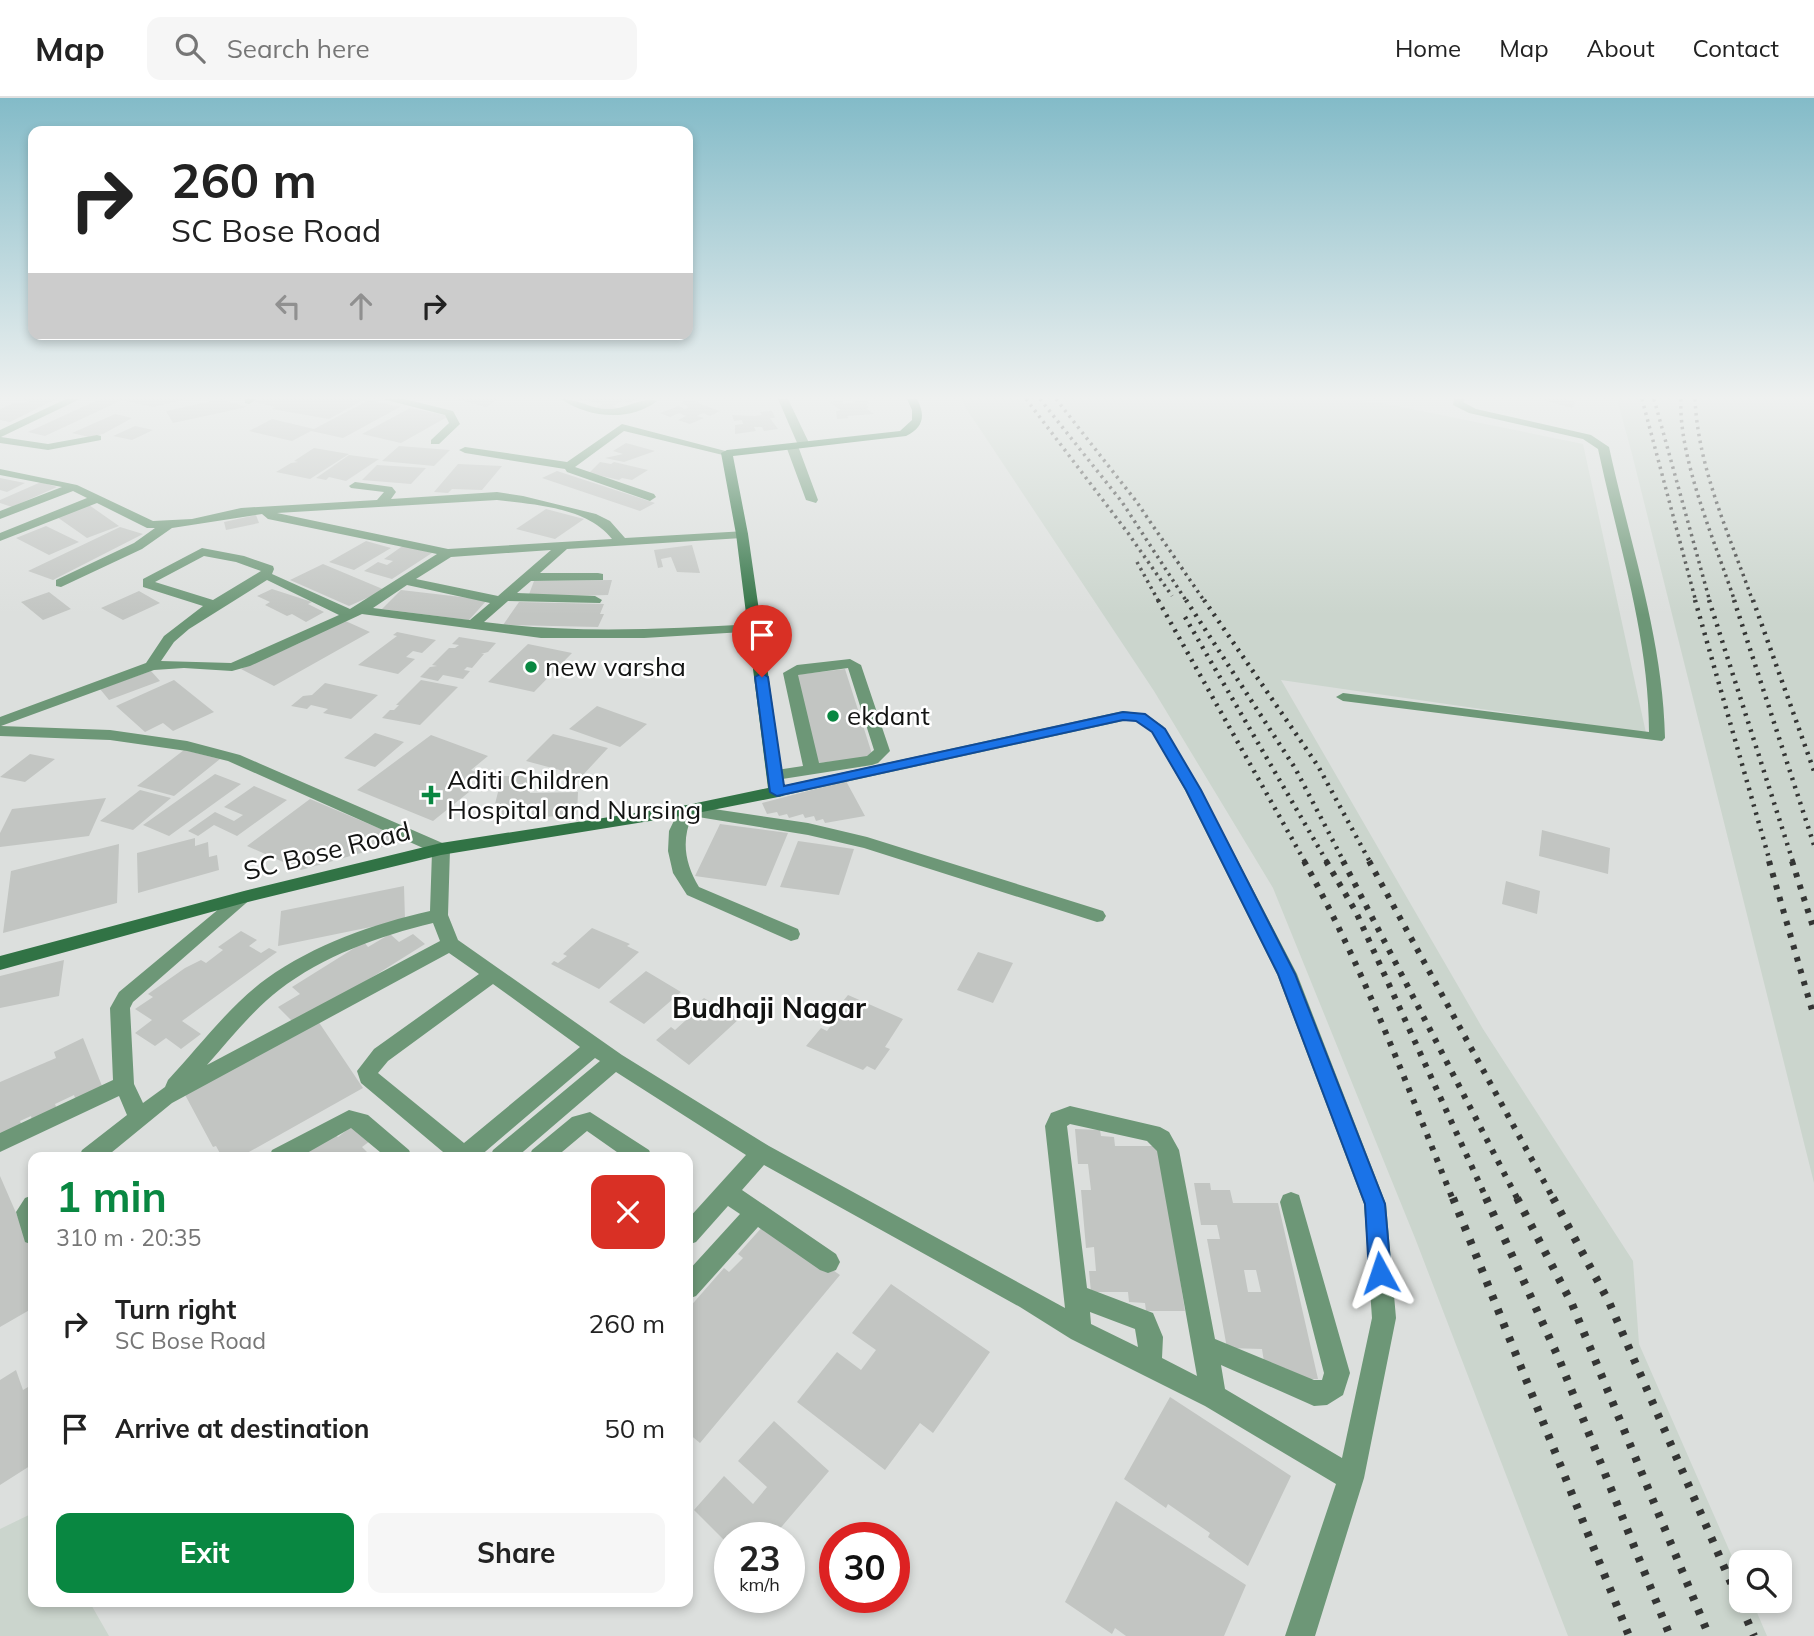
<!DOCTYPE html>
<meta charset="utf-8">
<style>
body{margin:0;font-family:Mulish,sans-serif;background:#f6f6f6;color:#222;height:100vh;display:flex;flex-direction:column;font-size:26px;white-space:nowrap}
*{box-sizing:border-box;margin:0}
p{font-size:23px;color:#767676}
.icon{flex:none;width:38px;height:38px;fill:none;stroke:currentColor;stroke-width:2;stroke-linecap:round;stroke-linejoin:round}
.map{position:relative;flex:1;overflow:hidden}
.sheet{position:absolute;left:28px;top:1054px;width:665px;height:455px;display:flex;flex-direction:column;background:#fff;border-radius:14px;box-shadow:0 4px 10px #0003}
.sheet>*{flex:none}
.hud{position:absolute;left:28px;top:28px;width:665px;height:214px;border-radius:14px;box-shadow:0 4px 10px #0003;background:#fff;color:#222;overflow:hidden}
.buttons{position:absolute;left:1729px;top:1452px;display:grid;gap:14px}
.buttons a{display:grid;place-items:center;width:63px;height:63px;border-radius:14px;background:#fff;box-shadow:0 4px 10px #0003;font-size:35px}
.speed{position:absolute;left:714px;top:1424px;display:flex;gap:14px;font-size:35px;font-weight:700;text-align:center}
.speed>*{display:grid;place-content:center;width:91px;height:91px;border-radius:50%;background:#fff;box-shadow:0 4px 10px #0003;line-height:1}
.speed small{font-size:18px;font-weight:400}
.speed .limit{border:10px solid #d22;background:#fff;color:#111}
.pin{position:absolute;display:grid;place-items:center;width:60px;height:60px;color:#fff;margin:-72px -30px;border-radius:50% 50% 50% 0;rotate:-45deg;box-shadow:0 0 7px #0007}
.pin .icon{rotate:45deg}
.me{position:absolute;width:77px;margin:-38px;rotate:355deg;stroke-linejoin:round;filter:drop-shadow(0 0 5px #0008)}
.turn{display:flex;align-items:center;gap:24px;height:147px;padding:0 28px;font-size:32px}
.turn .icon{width:91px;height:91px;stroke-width:2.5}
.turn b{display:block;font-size:49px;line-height:60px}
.lanes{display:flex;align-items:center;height:66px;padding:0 28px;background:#0003;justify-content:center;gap:35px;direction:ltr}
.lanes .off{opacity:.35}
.round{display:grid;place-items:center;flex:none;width:74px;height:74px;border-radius:14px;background:#f6f6f6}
.head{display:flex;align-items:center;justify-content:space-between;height:119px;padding:0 28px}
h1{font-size:42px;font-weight:700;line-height:52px;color:#098741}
.primary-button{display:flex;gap:14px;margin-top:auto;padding:14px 28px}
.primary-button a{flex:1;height:80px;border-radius:14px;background:#098741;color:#fff;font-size:28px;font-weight:700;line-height:80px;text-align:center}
.primary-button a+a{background:#f6f6f6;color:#222}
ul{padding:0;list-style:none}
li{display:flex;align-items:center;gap:21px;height:105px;padding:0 28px}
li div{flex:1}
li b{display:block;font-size:26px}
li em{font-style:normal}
header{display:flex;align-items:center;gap:42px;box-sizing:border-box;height:98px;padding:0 35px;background:#fff;border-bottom:2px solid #e0e0e0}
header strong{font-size:33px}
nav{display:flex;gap:38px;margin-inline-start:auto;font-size:24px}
.search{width:490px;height:63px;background:#f6f6f6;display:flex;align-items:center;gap:18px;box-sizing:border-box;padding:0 24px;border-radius:14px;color:#767676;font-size:26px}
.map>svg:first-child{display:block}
</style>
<header>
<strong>Map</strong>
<div class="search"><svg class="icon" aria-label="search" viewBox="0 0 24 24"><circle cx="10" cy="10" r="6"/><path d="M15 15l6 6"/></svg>Search here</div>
<nav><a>Home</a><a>Map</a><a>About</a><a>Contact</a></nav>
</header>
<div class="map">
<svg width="1814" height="1538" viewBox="0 0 1814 1538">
<rect width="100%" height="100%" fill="#dcdfdd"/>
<path fill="#cbd5cd" d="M960 301H1330L1382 305 1583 346 1646 635 1281 582 1483 931 1633 1163 1639 1246 1741 1479V1503H1752L1767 1538H1568L1415 1140 1273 790 1154 593Z
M1617 301H1814V1085L1632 356Z
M33 1415V1503H89L109 1538H0V1431Z"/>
<path fill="#c2c5c2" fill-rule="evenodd" d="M24 301H56L10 324 0 322V311L14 305 29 304Z
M100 301H188L153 309 122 302 45 338 28 334Z
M221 301 247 309 173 325 166 313Z
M260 301H365L329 321 272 311 275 309 254 304Z
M456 301H498L486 309Z
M578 301H637L628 305 623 303 612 308 617 310 604 312 596 309 603 306Z
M688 301 699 304 697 305 720 313 710 318 703 315 697 318 704 320 690 326 678 322 686 318 679 315 670 319 660 315 678 308 685 311 689 309 681 305Z
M867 301 870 306H867L869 310H866L874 316 847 318 848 320 837 321 836 313 841 312 829 304 842 302 844 306Z
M1540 301H1567L1576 304 1572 310Z
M369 302 400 309 343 340 311 333 292 343 249 333 272 321 314 331Z
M410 310 449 318 401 345 362 336Z
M772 313 775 320H770L778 331 764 333 762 329H754L756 333 735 336V327L743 326 742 322 734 323 732 317 754 318 762 317 760 314Z
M115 316 132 320 103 336 89 339 72 335Z
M135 328 153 332 132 342 113 338Z
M626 345 655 353 624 364 605 360 623 356 613 353Z
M399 348 450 352 434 368 382 363Z
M314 350 349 356 310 381 276 374 291 365 298 364 294 363Z
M349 357 379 361 346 383 329 379 326 382 316 380Z
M600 364 611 366 614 364 648 372 632 382 622 380 619 382 589 375Z
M458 366 502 368 482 392 452 391 448 395 434 394Z
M377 367 426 370 411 386 362 382Z
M557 373 655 405 640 413 542 380Z
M0 380 25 385 7 394 0 392Z
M41 384 57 389 12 409 0 405V402Z
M89 407 119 428 87 440 57 419Z
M546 411 584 421 555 441 516 431Z
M256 417 259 425 226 432 224 424Z
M46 428 79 444 49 457 16 440Z
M120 429 143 436 53 482 28 473Z
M366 443 391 450 354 472 329 464Z
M404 447 432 455 392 481 364 473 378 464 387 467 393 463 384 461Z
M692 447 700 475 677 474 671 459 661 461 663 469 658 470 654 452Z
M323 466 385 492 349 508 290 482Z
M612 482 608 497 528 499 534 483Z
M272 491 312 504 308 506 324 514 306 524 292 516 287 518 265 507 270 504 257 498Z
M401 492 487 502 469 522 382 511Z
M139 493 160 505 123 522 101 510Z
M49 494 71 511 43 522 21 504Z
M519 504 604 506 600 516H604L598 529 503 527Z
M341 521 370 534 274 588 241 571 302 544Z
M397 534 436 542 422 555 413 553 406 559 415 561 398 576 358 567 397 538 393 537Z
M459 539 496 545 488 554 481 556H484L472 570 467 569 464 572 470 573 463 581 443 577 438 583 420 579 430 569 437 568 432 567 449 550H455L459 547 452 546Z
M528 546 572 555 534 594 488 584Z
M845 571 873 659 818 665 794 577Z
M151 573 160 583 109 602 100 591Z
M174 582 214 614 173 633 163 625 145 634 116 608Z
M421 582 458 589 420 627 382 620 390 612H394L399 607H396Z
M325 585 378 597 351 621 323 615 328 611 311 607 307 611 291 608 303 598 312 597Z
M597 608 647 626 620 649 569 631Z
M375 635 404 644 375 669 344 660Z
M553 636 608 650 582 678 526 663Z
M431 637 488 658 471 672 479 675 459 690 469 694 433 723 357 692Z
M184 652 220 661 174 698 137 688Z
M30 656 55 661 25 684 0 679Z
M215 676 241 686 169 738 143 727Z
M502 678H526L530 695 578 694 577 717 491 722Z
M846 683 865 718 825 725 823 721 816 723 814 718 805 720 803 716 789 720 787 716 779 718 777 714 767 716 762 705Z
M254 688 287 702 237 738 214 727 198 738 188 733 215 714 234 723 243 717 224 709Z
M140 692 171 700 133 732 100 723Z
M106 700 89 738 0 749V735L12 711Z
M310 701 407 742 301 772 247 748Z
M720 726 788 735 766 788 695 778Z
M1542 732 1610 750 1608 776 1539 758Z
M195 740V748L208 744 209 759 217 757 219 772 138 795 137 755Z
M798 743 854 751 839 797 780 789Z
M119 746 117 805 3 835 11 773Z
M1506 783 1540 793 1537 816 1502 806Z
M404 788 405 822 278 848 281 813Z
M592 830 630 846 627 848 639 854 599 891 551 866 554 863 558 865 567 858 563 856Z
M241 833 257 842 249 848 261 855 269 850 277 854 182 923 201 936 181 951 166 940 155 948 135 935 152 922 135 911 153 899 148 896 185 870 201 862 206 865 223 852 218 849Z
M390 836 399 844 413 836 425 846 296 927 278 909 300 896 292 889 364 844 368 849Z
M978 854 1013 865 993 905 957 892Z
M64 862 59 898 0 910V878Z
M646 873 681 894 644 926 609 904Z
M848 897 903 921 885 949 890 951 875 972 867 968 863 972 806 948 821 930 827 933 835 922 830 919Z
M704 900 739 921 689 967 656 942 671 929 675 932 686 922 682 920Z
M318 923 363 990 240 1059H222L216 1048 213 1049 183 993Z
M83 940 104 993 77 1006 74 997 55 1006 57 1011 32 1023 31 1018 20 1023 22 1028 0 1038V984L56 960 54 954Z
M352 1028 370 1043 362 1049 372 1059H299L332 1034 338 1039Z
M1075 1031 1100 1032 1101 1038 1114 1039 1115 1048H1159L1185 1213H1146L1145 1205 1129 1204 1128 1194H1091L1089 1173H1096L1094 1149 1086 1150 1081 1092H1091L1088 1066H1078Z
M0 1078 33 1154V1210L0 1229Z
M1194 1085H1210L1211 1092H1230L1233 1105H1278L1318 1281H1288L1286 1270H1265L1262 1251 1227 1250 1207 1141H1220L1217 1127H1201ZM1244 1172H1256L1261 1194H1248Z
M765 1126 840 1177 700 1345 688 1335V1211L724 1170 729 1174 743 1160 738 1156Z
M891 1186 990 1254 933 1335 920 1325 885 1372 797 1304 837 1254 861 1272 876 1252 852 1235Z
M16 1272 23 1292 33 1286V1366L0 1387V1282Z
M1170 1299 1291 1378 1248 1468 1208 1439 1210 1435 1168 1406 1166 1410 1124 1381Z
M774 1323 829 1373 772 1440H730V1448L694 1412 724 1378 753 1406 767 1389 738 1363Z
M1116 1403 1246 1487 1224 1538H1126L1115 1530 1112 1536 1065 1504Z"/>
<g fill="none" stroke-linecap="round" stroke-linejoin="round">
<path fill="#6d9777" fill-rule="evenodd" d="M66 301H80L1 339 48 346 97 337 101 338V342L48 352 0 345V332Z
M245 301H257L249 306 245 305Z
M383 301H404L453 313 460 326 439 346H431V342L449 325 445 317Z
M561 301C579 301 593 312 610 311 627 311 643 298 657 303 630 324 588 320 561 301Z
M778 301H788L810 347 808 349 798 347Z
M1454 301H1465L1463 304 1476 311 1591 337 1609 349C1630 446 1663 540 1665 640L1662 643 1343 603 1336 599 1343 595 1649 634C1649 537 1618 445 1598 351L1583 341 1469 315 1453 307Z
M622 326 733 355 727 358 624 333 575 369 654 396 656 399 650 403 567 374 565 371 465 355 459 352 465 349 567 364Z
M788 346 798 348 818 402 816 405 806 402 786 348Z
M0 371 77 387 153 423 192 421 241 410 377 402 384 394 351 390 349 388 355 384 392 389 396 394 391 401 497 394 523 398 596 416 610 423 625 440 746 433 748 436 742 440 567 451 540 475H598L603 476V482L531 483 517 495 595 498 602 502 600 505 508 503 484 524C575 536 664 531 755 526L760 527V533L644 540H541L362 516 250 568 232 573 184 570 154 572 1 628 110 632 187 643 240 657 447 747 450 751 448 817 458 842 622 957 769 1048 1065 1210 1045 1028 1051 1015 1070 1008 1160 1029 1169 1034 1179 1052 1215 1241 1314 1282H1322L1324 1275 1280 1104 1283 1097 1291 1094 1299 1097 1350 1275 1343 1297 1327 1307 1314 1308 1221 1267 1225 1291 1342 1360 1372 1220 1364 1106 1277 876 1185 692 1152 634 1136 623H1123L777 699 769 694 777 689 1123 613 1145 616 1163 628 1201 692 1297 876 1386 1106 1396 1220 1364 1380 1315 1538H1285L1336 1386 1205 1308 1071 1241 1020 1209 764 1067 742 1092 836 1156 840 1164 836 1172 828 1175 820 1172 758 1129 696 1198 688 1201V1173L740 1116 728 1108 696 1144 688 1147V1121L746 1057 616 974 517 1059H490L493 1052 600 963 595 960 479 1059H449L361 985 357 973 374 951 479 876 449 855 172 1005 106 1059H79L82 1052 127 1017 119 998 0 1054V1035L113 982 110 910 119 894 238 795H250L253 799 133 904 130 910 134 986 143 1005 165 989 168 982C199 949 229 908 266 881 315 846 373 826 430 813L432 754 228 663 187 653 110 642 0 638V619L146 565 164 538 203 508 143 489V481L202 450 244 458 273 468 274 471 272 476 350 511 437 456 268 421 262 416 172 430 142 451 61 489 56 488V482L134 445 155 430H147L97 405 0 443V435L87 400 73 393 0 421V413L62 389 0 377ZM497 402C535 407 587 409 612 441L448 451 277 415ZM551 452 498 498 416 481 451 459ZM204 458 236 464 261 473 213 502 155 484ZM267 482 339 517 231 565 161 563 174 544 189 531ZM407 487 490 505 470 522 373 510ZM433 825 440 843 207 967C230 941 252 913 279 892 323 858 379 838 433 825ZM493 886 580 949 464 1045 378 975 388 963ZM1070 1026 1147 1043 1157 1053 1197 1278 1162 1260 1163 1239 1153 1215 1087 1190 1067 1028ZM1090 1214 1135 1231 1138 1249 1091 1226Z
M850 561 861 567 890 653 878 665 872 667 776 682 770 681 768 677 770 673 803 668 783 575 797 567ZM848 570 874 652 867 658 819 665 798 577Z
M687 707 808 725 867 739 1103 813 1106 818 1103 823 1097 824 864 750 808 737 692 718C681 743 685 766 699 789L798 831 800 836 798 841 791 843 687 797 673 775 668 753 669 733 681 708Z
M349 1012 368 1017 409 1052 412 1059H386L351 1030 300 1059H269L272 1052Z
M590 1014 649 1052 652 1059H624L587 1033 556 1059H529L532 1052 572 1019Z
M33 1097V1147L25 1144 16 1114 25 1100Z"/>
<path fill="#317345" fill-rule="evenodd" d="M907 301H917C926 318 923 330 906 338L733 358 748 436 785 694 783 698 687 717 441 757 244 805 0 872V858L244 793 441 745 687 707 768 690 736 436 721 355 727 352 900 333 912 322V312Z"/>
<path stroke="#343534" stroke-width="3.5" stroke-dasharray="2.5 4.5" stroke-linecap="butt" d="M1026 301 1128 435 1172 498
M1040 301 1122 404 1187 504
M1056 301 1136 403 1205 504
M1642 301 1696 504
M1654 301 1710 504
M1681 301C1678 360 1716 446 1735 504
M1695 301C1698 371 1730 438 1753 504
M1137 464 1159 504"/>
<path stroke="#343534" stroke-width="4.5" stroke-dasharray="2.5 6" stroke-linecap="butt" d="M1158 502 1305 764
M1186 502 1295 670 1344 764
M1204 502 1318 668 1370 764
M1695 502 1770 764
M1709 502 1793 764
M1734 502 1814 747
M1753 502 1814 673
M1185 519 1327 764"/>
<path stroke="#343534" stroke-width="6" stroke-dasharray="4.5 8" stroke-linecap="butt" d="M1304 763C1364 871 1407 987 1453 1102
M1326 763 1356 814 1487 1102
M1343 763 1518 1102
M1369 763 1554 1102
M1769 763 1814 919
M1792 763 1814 832"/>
<path stroke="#343534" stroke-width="8" stroke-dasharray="5 10" stroke-linecap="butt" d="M1453 1100 1629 1538
M1486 1100 1559 1261 1670 1538
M1517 1100 1572 1206 1709 1538
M1553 1100 1609 1204 1754 1538"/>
</g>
<linearGradient id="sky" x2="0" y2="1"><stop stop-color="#83bbc8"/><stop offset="0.58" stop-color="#eff1f0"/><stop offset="1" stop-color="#eff1f0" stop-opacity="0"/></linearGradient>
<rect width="1814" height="517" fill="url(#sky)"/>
<path fill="#1a73e8" stroke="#114b97" stroke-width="2" d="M762 575 768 579 784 688 1123 614 1145 616 1165 631 1201 692 1295 876 1385 1106 1391 1175 1388 1182 1380 1185 1373 1182 1369 1175 1365 1106 1278 876 1186 692 1152 634 1136 623 1123 622 777 698 770 694 755 579Z"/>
<g fill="#098741" stroke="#fff" stroke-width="2.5">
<circle cx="531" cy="569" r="7"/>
<circle cx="833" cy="618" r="7"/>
<path d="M427.5 686.5h7v7h7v7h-7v7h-7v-7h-7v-7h7z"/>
</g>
<g text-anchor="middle" stroke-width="5" stroke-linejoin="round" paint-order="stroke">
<g font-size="26" fill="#121312" stroke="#fff" text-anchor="start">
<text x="545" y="578">new varsha</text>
<text x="847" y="627">ekdant</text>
<text x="447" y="691">Aditi Children<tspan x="447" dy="30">Hospital and Nursing</tspan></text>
</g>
<g font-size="26" fill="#121312" stroke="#fff">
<text transform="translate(327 753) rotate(-14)" y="9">SC Bose Road</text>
</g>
<g font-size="28" font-weight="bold" fill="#121312" stroke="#fff">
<text x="769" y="920">Budhaji Nagar</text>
</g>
</g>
</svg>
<div class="buttons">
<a><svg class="icon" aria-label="search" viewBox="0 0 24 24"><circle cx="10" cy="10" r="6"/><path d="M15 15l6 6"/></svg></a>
</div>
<div class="speed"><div>23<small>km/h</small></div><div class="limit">30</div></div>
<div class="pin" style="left:762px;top:579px;background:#d93025"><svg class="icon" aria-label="arrive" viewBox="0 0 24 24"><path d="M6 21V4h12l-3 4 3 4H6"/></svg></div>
<svg class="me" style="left:1380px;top:1175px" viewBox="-20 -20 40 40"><path d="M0-17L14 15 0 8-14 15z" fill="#1a73e8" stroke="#fff" stroke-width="4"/></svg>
<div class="hud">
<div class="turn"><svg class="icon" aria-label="right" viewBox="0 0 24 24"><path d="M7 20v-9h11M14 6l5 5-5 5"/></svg><div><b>260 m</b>SC Bose Road</div></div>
<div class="lanes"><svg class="icon off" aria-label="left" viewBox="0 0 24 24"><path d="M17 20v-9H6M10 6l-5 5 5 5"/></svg><svg class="icon off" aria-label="ahead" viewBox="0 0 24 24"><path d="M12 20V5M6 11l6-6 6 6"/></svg><svg class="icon" aria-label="right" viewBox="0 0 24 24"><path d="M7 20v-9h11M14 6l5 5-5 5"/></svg></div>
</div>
<section class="sheet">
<div class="head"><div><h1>1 min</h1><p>310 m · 20:35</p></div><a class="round" style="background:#d93025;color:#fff"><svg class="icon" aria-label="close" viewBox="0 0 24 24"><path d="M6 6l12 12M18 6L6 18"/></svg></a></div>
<ul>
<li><svg class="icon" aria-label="right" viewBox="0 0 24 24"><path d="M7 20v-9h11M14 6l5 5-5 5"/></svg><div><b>Turn right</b><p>SC Bose Road</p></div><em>260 m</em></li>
<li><svg class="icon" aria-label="arrive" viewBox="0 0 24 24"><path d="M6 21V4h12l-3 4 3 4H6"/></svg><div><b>Arrive at destination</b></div><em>50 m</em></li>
</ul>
<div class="primary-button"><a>Exit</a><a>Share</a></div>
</section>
</div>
